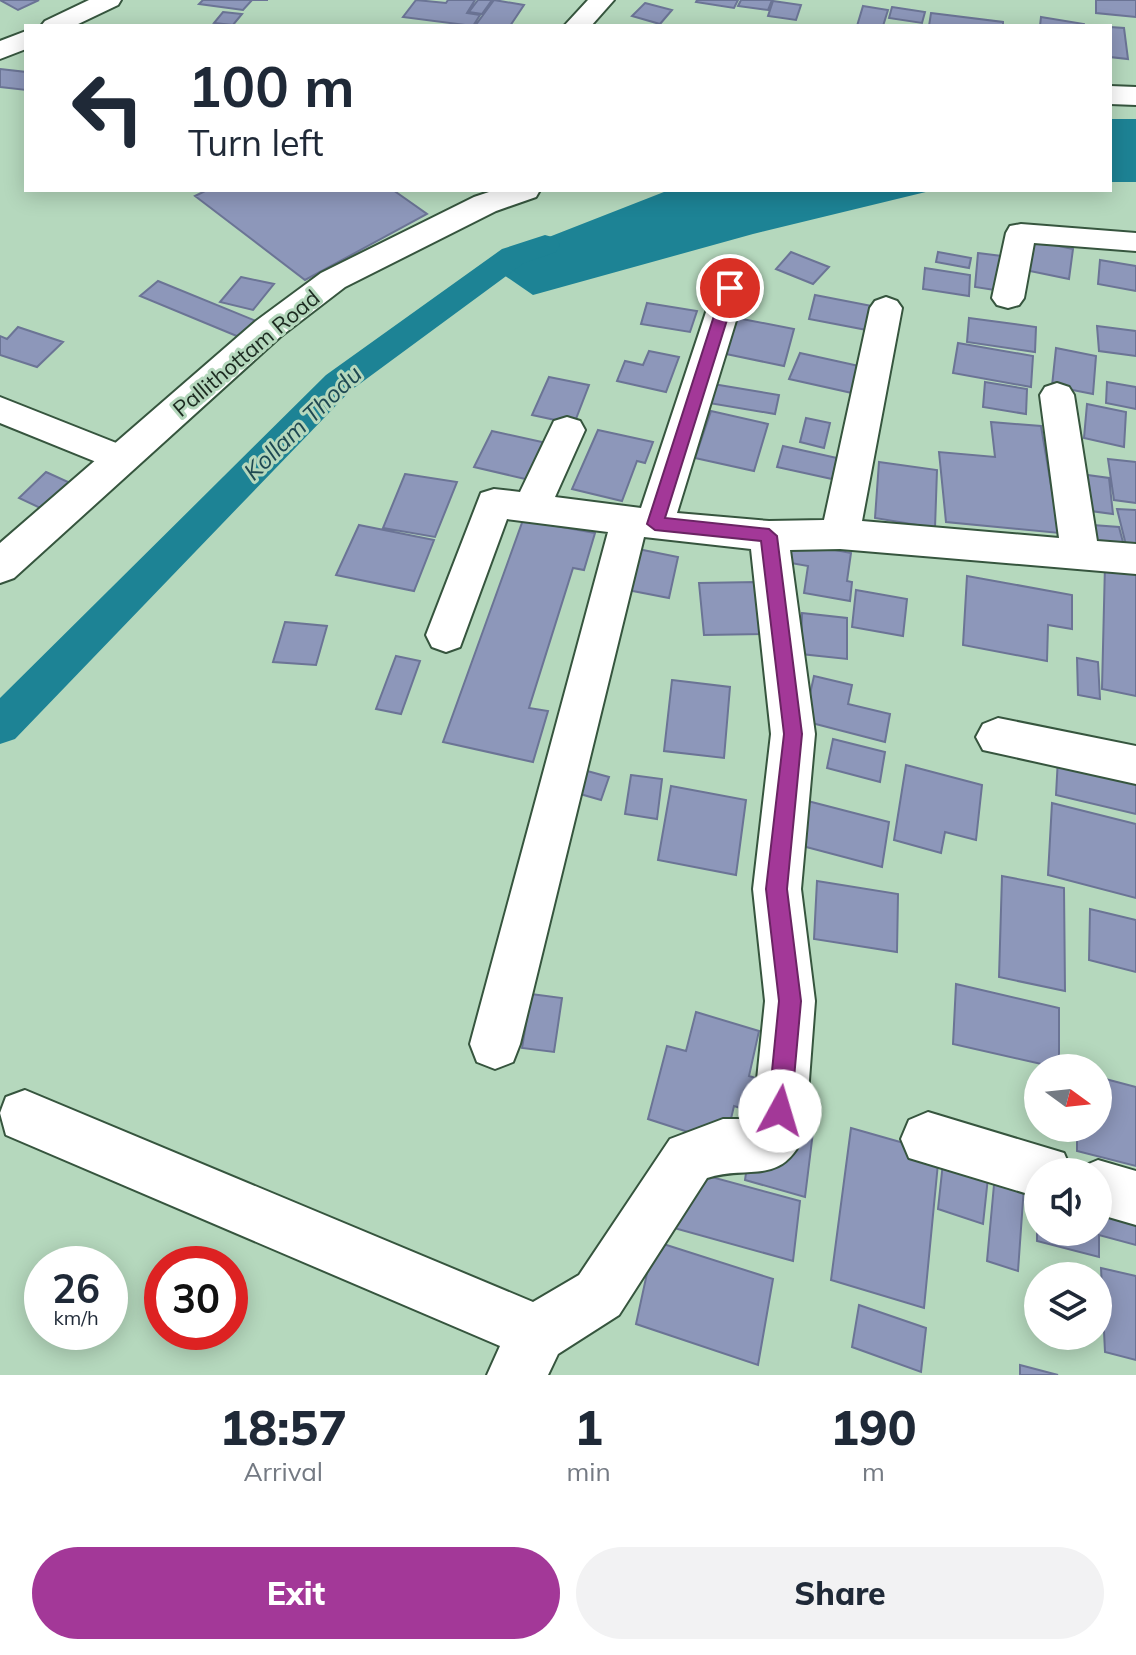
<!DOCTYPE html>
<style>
body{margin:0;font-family:Mulish,sans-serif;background:#f2f2f3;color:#1f2937;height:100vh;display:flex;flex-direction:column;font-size:30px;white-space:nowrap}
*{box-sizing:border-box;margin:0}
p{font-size:26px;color:#747a83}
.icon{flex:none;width:44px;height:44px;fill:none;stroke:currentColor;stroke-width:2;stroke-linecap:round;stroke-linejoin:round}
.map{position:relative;height:1375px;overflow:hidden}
.panel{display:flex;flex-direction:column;background:#fff;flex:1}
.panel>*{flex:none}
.guide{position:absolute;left:24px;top:24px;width:1088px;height:168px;border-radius:0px;box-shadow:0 4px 20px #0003;background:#fff;color:#1f2937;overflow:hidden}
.needle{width:52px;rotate:105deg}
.controls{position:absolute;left:1024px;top:1054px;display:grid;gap:16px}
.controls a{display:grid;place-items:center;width:88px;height:88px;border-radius:50%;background:#fff;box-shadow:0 4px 20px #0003;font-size:40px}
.speed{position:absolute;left:24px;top:1246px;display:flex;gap:16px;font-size:40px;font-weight:700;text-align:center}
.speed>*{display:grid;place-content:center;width:104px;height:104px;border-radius:50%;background:#fff;box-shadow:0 4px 20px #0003;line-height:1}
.speed small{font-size:20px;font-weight:400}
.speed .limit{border:12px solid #d22;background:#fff;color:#111}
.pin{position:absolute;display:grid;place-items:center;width:68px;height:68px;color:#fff;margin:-34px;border:4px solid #fff;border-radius:50%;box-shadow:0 2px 8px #0007}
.me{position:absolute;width:88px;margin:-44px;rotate:6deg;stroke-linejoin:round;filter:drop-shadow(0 0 6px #0008)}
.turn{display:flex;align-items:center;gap:28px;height:168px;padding:0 32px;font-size:36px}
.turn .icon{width:104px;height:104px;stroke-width:2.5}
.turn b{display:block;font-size:56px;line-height:68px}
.eta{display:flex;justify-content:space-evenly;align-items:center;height:136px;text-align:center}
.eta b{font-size:48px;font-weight:800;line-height:56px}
.primary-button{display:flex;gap:16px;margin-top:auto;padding:16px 32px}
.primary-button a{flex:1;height:92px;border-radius:48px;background:#a33898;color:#fff;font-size:32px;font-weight:800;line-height:92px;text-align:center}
.primary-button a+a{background:#f2f2f3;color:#1f2937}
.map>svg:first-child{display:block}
</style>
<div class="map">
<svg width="1136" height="1375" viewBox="0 0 1136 1375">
<rect width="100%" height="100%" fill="#b5d8bd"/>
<path fill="#1d8395" d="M1110 119H1136V182H1110Z
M669 190H934L753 234 533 295 485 262Z"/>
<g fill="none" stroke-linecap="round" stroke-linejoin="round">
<path fill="#1d8395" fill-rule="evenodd" d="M545 235 556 238 560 245 556 252 524 263 350 391 15 739 0 744V698L326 375 502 249Z"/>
</g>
<path fill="#8d97ba" stroke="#6b7495" stroke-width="2" d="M0 0H39L18 10Z
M203 0H268H252L243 10 199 4Z
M416 0 446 3 448 0H475L467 13 480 15 473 26 403 17Z
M478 0H492L482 14 469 12Z
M494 0 524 5 510 26H475Z
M697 0H738L734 8 696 2Z
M741 0H772L768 10 738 6Z
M1096 0H1136V17L1096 13Z
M773 1 801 5 796 20 768 16Z
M645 3 672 10 660 24 632 16Z
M863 6 888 10 883 26H857Z
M892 7 925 12 922 23 889 18Z
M223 12 242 14 233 25 214 23Z
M931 13 1003 22V26H929Z
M1041 17 1084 24V26H1040Z
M1110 27 1124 28 1128 59 1110 57Z
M0 69 26 72V90L0 87Z
M207 190H393L427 214 305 280 195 196Z
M1030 240 1073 249 1069 279 1025 270Z
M791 252 829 267 813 284 776 269Z
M938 252 971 258 969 268 936 262Z
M978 253 1010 257 1008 292 975 287Z
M1100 260 1136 266V291L1098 284Z
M925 268 970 275 969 296 923 289Z
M241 277 274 284 253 310 220 302Z
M158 281 261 323 244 339 140 296Z
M815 295 877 307 872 331 809 319Z
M647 303 697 311 690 332 641 324Z
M737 318 794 329 784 366 726 354Z
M969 318 1036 327 1035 352 967 342Z
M1097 326 1136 331V356L1099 351Z
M18 327 63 342 37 367 0 355V336L7 339Z
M958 343 1033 356 1031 387 953 373Z
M1056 348 1096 356 1093 394 1052 386Z
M649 351 679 357 666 392 617 381 625 361 643 365Z
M800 353 859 366 852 393 789 379Z
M549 377 589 385 574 424 532 415Z
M985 382 1027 389 1026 414 983 407Z
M1107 382 1136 387V409L1106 403Z
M713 384 779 395 775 414 709 403Z
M1087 404 1126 412 1124 447 1084 438Z
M711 411 768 424 754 471 695 458Z
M806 418 830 423 824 448 800 442Z
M991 422 1041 426 1059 533 946 522 939 452 995 457Z
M598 430 653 442 645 463 637 461 622 501 572 489Z
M492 431 551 444 534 481 474 467Z
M783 446 837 458 832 479 777 467Z
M1108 459 1136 462V503L1114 500Z
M879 462 937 470 935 528 875 518Z
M46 472 77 486 51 513 19 498Z
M1073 473 1109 478 1113 514 1076 509Z
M405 474 457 482 435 537 383 528Z
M1117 509 1136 510V546L1126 545Z
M523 520 595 533 584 570 573 568 529 708 548 711 533 762 443 742Z
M1079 524 1119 527 1124 546 1083 543Z
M359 525 434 540 414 591 336 575Z
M788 541 851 553 847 581 852 582 850 601 804 593 808 566 785 562Z
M628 547 678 557 669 598 617 588Z
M1105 564 1136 570V696L1102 689Z
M967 576 1072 595V629L1048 625 1047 661 963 645Z
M756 582 763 634 704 635 699 583Z
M856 590 907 599 903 636 852 627Z
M802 613 847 618V659L801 654Z
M285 622 327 626 316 665 273 662Z
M396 656 420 661 401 714 376 709Z
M1077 658 1098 662 1100 699 1078 695Z
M814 676 852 685 848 704 890 714 885 742 804 721Z
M672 680 730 687 724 758 664 751Z
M833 739 885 752 880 782 827 768Z
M1058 758 1136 777V814L1056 795Z
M906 765 982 785 976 840 945 832 941 853 894 840Z
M580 769 609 777 601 800 573 792Z
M631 775 662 779 657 819 625 814Z
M671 786 746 800 736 875 658 860Z
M800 799 889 822 882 867 791 843Z
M1052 803 1136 824V898L1048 875Z
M1002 876 1064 888 1065 991 999 977Z
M817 881 898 894 897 952 814 939Z
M1090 909 1136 920V972L1089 960Z
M956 984 1059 1008V1068L953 1044Z
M531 994 562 998 554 1052 522 1048Z
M696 1012 759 1031 749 1076 796 1090 790 1123 734 1106 725 1144 648 1119 667 1046 686 1051Z
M1098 1077 1136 1087V1166L1077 1151V1128H1098Z
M754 1117 813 1132 805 1197 745 1180Z
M851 1128 939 1153 924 1308 831 1280Z
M945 1144 990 1159 983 1224 938 1209Z
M660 1163 800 1201 793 1261 649 1221Z
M996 1163 1025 1172 1018 1271 987 1261Z
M1037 1178 1038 1232H1098V1193L1136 1202V1245L1099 1235V1257L1037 1241Z
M654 1241 773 1279 758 1365 636 1324Z
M1101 1268 1136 1276V1360L1105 1352Z
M859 1305 926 1328 921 1372 852 1347Z
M1020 1365 1058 1375H1020Z"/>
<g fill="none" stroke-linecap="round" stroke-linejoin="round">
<g stroke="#36553e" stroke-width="4">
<path id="street" d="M89 0H121L118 5 74 26H41L45 21Z
M588 0H614L591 26H564Z
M26 31V49L0 59V41Z
M1021 224 1136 233V251L1034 243 1024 298 1019 305 1008 308 997 305 992 298 1006 233 1010 226Z
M730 278 741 281 746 288 677 513 769 521 824 520 870 308 875 301 886 297 897 301 902 308 862 521 1059 538 1040 395 1045 387 1057 383 1069 387 1074 395 1097 541 1136 544V574L840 549 790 550 815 734 801 889 815 1001 805 1133C782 1188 749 1164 707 1178L619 1315 558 1354 548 1375H487L500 1346 6 1135 0 1113 6 1097 25 1090 533 1302 579 1275 670 1139 723 1119H753L765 1001 753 889 771 734 751 549 644 537 520 1044 513 1062 495 1069 477 1062 470 1044 608 532 507 519 460 647 446 652 432 647 426 635 481 493 494 489 520 492 554 421 567 417 580 421 585 430 555 497 641 508 714 288 719 281Z
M0 397 134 450 139 459 134 468 121 472 0 423Z
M998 718 1136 746V784L983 750 976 737 983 724Z
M928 1112 1064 1153 1072 1172H1038V1197L909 1158 901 1139 909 1120Z
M1098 1160 1136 1171V1225L1098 1214V1172H1077L1079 1168Z"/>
</g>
<g stroke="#36553e" stroke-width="4">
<path id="secondary" d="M1110 86 1136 87V105L1110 104Z
M495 190H540L536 197 496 211 345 287 280 337 14 578 0 583V543L256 321 321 273 474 197Z"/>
</g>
<use href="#street" fill="#fff" fill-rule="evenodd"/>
<use href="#secondary" fill="#fff" fill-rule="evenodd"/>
</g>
<path fill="#a33898" stroke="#6a2463" stroke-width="2" d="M730 284 737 288 665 518 769 529 777 536 802 734 787 889 801 1001 791 1111 788 1119 780 1122 772 1119 768 1111 779 1001 766 889 784 734 761 541 655 530 647 524 723 288Z"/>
<g text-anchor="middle" stroke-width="6" stroke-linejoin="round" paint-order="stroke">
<g font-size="22" fill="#1c2a20" stroke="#b5d8bd">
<text transform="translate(246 353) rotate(-40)" y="8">Pallithottam Road</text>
</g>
<g font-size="24" font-style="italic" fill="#1f4952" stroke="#b5d8bd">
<text transform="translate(303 423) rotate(-44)" y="8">Kollam Thodu</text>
</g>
</g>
</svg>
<div class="controls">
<a><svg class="needle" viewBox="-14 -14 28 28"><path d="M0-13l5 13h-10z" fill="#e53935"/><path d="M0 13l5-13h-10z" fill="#747a83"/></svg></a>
<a><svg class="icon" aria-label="sound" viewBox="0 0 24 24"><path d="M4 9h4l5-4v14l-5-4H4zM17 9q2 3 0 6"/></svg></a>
<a><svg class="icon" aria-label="layers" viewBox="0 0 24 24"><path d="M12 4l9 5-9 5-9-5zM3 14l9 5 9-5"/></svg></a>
</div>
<div class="speed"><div>26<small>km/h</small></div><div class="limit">30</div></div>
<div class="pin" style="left:730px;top:288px;background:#d93025"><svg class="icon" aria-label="arrive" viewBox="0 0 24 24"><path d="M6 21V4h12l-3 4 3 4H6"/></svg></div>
<svg class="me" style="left:780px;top:1111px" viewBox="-20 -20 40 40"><circle r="19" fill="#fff"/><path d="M0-13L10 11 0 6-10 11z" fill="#a33898"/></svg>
<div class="guide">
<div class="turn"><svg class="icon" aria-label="left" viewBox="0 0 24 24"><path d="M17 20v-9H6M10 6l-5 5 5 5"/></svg><div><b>100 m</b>Turn left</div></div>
</div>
</div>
<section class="panel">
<div class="eta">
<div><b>18:57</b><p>Arrival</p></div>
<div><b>1</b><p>min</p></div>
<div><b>190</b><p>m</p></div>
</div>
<div class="primary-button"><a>Exit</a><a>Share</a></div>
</section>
